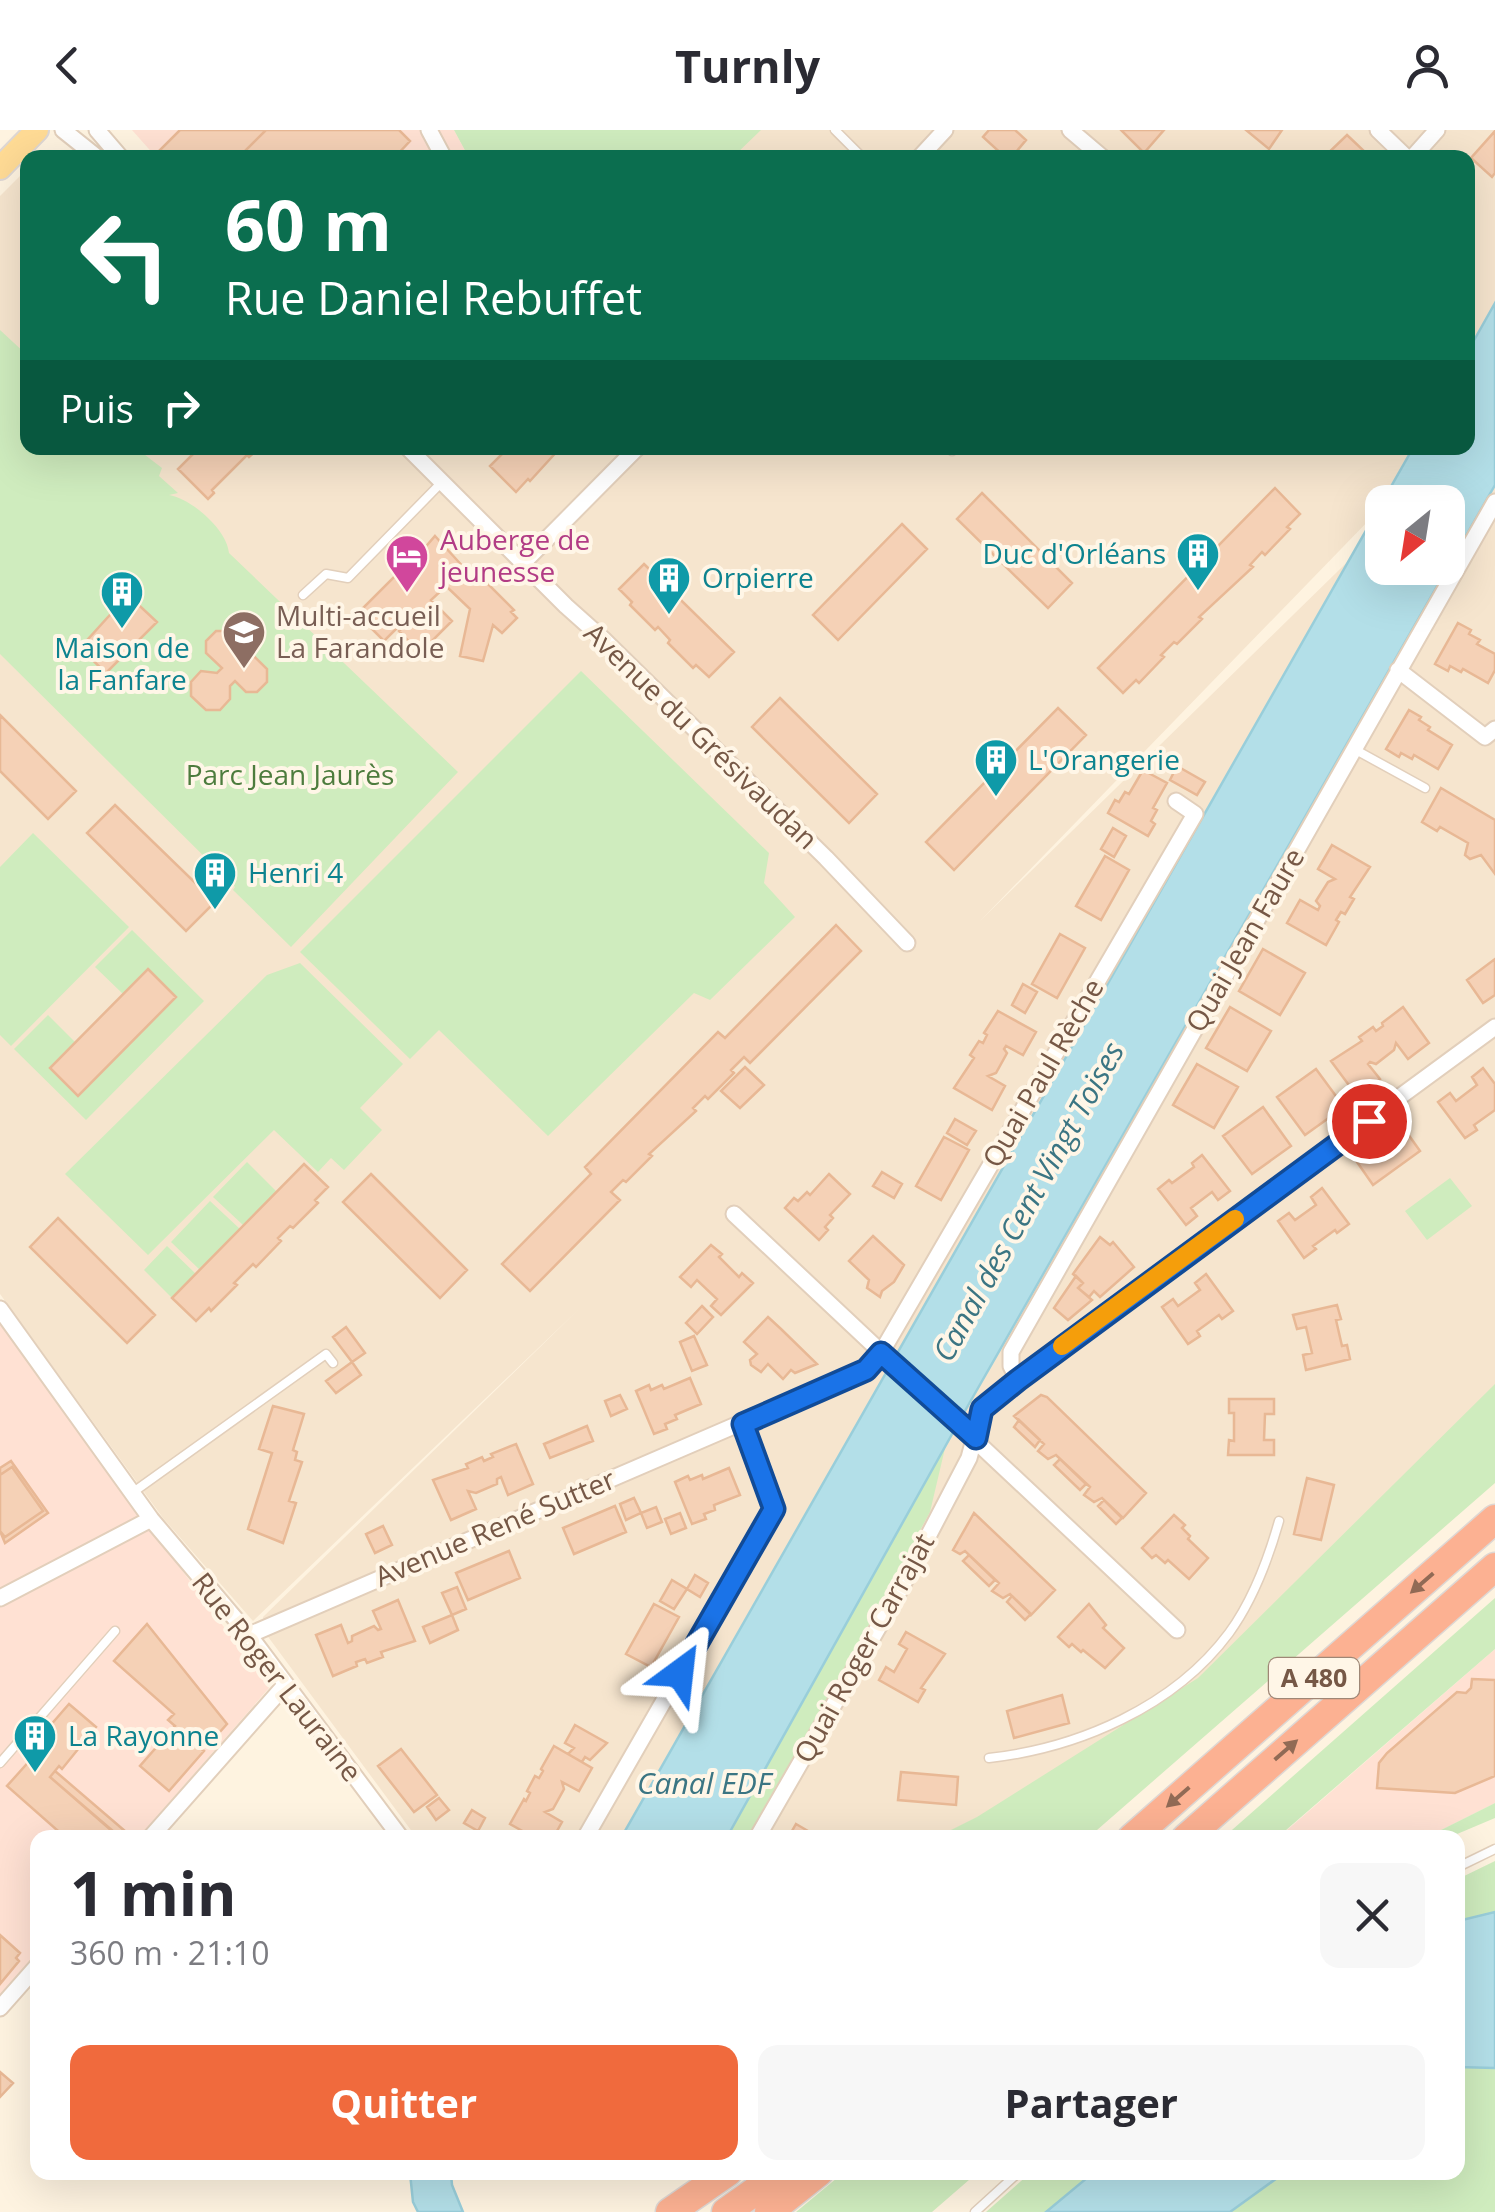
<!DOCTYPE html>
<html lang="fr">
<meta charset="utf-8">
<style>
body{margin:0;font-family:"Open Sans",sans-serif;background:#f7f7f7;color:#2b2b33;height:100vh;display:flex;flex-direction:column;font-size:38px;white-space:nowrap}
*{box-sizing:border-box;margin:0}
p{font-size:32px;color:#7c7c81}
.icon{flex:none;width:55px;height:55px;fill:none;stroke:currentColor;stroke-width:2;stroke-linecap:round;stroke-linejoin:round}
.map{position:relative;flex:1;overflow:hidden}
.sheet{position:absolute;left:30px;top:1700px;width:1435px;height:350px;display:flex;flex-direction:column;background:#fff;border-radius:20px;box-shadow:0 10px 40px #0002}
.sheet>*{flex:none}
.hud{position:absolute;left:20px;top:20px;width:1455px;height:305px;border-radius:20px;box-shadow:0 10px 40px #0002;background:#0b6e4f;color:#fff;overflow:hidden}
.needle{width:65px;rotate:210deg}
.buttons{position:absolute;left:1365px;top:355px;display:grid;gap:20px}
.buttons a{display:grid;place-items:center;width:100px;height:100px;border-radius:20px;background:#fff;box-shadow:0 10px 40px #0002;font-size:50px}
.pin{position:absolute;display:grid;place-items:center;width:85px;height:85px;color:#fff;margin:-42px;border:5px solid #fff;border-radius:50%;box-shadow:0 2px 10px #0007}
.me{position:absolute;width:110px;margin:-55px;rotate:30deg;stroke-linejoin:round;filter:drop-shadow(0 0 8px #0008)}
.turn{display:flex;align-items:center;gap:35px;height:210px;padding:0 40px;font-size:45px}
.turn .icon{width:130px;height:130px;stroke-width:2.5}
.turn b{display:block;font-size:70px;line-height:85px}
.then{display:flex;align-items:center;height:95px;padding:0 40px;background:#0003;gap:20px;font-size:38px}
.round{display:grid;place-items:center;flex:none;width:105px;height:105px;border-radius:20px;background:#f7f7f7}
.summary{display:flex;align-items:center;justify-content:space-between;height:170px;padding:0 40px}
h1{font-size:60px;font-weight:700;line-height:75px}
.action{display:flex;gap:20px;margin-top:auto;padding:20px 40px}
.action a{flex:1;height:115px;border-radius:20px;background:#f06a3d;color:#fff;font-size:40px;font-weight:700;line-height:115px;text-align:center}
.action a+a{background:#f7f7f7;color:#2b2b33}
header{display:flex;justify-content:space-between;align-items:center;height:130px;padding:0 40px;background:#fff;font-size:45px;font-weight:700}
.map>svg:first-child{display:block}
</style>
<header><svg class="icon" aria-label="back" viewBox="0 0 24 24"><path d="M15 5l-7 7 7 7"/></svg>Turnly<svg class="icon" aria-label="person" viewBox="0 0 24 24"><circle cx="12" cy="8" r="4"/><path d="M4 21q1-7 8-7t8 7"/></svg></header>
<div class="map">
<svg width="1495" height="2082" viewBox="0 0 1495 2082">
<rect width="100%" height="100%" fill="#fef3e0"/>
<path fill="#f6e5ce" d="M454 0H1495V259L1468 287V28H465L467 24Z
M27 39 28 318H1439L980 791 1382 398V438H1448V372L1468 318 1495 288V1332L1078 1707H416L266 1504 263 1487 579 1179 253 1491 163 1388 0 1164V66Z"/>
<path fill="#ffe1d3" d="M132 0H454L467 24 465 28 156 27Z
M0 1194 269 1558 139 1707 38 1708 37 1825 0 1868Z
M1495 1519V1673L1427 1707 1278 1708Z"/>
<path fill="#cfecbe" d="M454 0H761L733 27 465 28 467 24Z
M0 200 27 225 28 318H136L162 338 159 346 178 363 169 365C190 368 227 399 229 423L458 642 291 817 233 760 235 757 0 524Z
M581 541 769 723 764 753 795 787 710 870 694 863 548 1006 439 900 410 929 300 822Z
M33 703 129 797 11 916 0 905V737Z
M132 800 204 871 86 990 14 919 48 885 76 913 79 965 176 867 148 839 123 864 95 837Z
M300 833 403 934 360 978 382 1000 344 1040 331 1028 318 1042 274 1000 148 1125 65 1044 267 845Z
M247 1032 277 1062 243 1095 213 1067Z
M1450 1048 1472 1076 1427 1110 1405 1081Z
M210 1071 240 1099 200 1140 171 1112Z
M167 1116 196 1144 172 1168 144 1140Z
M1495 1254V1353L1089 1707H937L977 1687 1198 1548Z
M946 1314 930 1382 754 1707 727 1708Z
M1495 1468V1519L1278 1707H1224Z
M1495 1673V1688L1450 1707H1427Z
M1495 1731V1782L1458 1791V1749Z
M1458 1937 1495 1938V2082H1230L1284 2043 1458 2042Z
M843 2043V2042L977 2043 932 2082H796Z
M1030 2043V2042L1093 2043 1046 2082H986Z"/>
<path fill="#b3dfe8" stroke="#99ceda" stroke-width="2.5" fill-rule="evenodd" d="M1495 173V355L970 1272 727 1707 621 1708 1413 318H1468V221ZM1382 372H1448V438H1382Z
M1495 1782V1938L1458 1937V1791Z
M410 2043H451L452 2055 463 2082H418L413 2072Z
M1093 2043V2042L1284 2043 1230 2082H1046Z"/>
<path fill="#f5d1b6" stroke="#e8b895" stroke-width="2.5" d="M180 0H266L238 28H156L154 26Z
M266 0H399L410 11 394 28H238Z
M989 0H1015L1026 10 1011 28H1006L983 7Z
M1121 0H1164L1144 23Z
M1246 0H1282L1269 19Z
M1495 1V43L1492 47 1471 28Z
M1347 5 1364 21 1358 28H1323Z
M199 318H259L249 327 247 325 212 360 214 363 208 369 178 339Z
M508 318H560L530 351 528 349 516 362 490 336Z
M1275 358 1300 384 1287 397 1290 399 1265 425 1262 422 1250 435 1253 437 1199 487 1202 489 1177 514 1174 512 1161 525 1164 527 1139 553 1136 550 1123 563 1098 538Z
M982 363 1072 453 1048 478 957 389Z
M902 394 927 419 838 510 813 485Z
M435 406 467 441 471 437 514 480 511 482 517 488 502 503 493 495 483 531 460 526 470 479 446 456 431 470 452 491 420 523 399 501 401 499 399 496 384 511 357 484 408 433 410 435Z
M644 434 734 522 709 547 696 535 693 538 668 513 670 510 658 497 655 500 630 475 632 472 619 459Z
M128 465 157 492 106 543 80 518Z
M1458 493 1471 500 1469 504 1480 510 1477 514 1495 524V540L1488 553 1463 539 1461 542 1450 536 1448 541 1435 534Z
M216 501H228L267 539V552L257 562H246L235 551 230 556V569L220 580H206L191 566V552L201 541 217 543 222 538 206 523V511Z
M780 568 877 664 849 693 752 597Z
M1058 578 1086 605 954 740 926 712Z
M1409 580 1421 587 1419 590 1430 597 1428 600 1452 615 1438 639 1414 625 1412 629 1401 623 1399 627 1386 619Z
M0 585 76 661 48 689 0 641Z
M1177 636 1205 652 1197 665 1170 650Z
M1143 640 1167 653 1153 678 1157 680 1151 691 1155 694 1148 706 1108 683 1115 670 1119 672 1125 662 1129 664Z
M1441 658 1495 690V744L1481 725 1470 729 1465 725 1468 713 1440 697 1437 701 1422 692Z
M115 675 215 772 186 801 87 703Z
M1113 698 1126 706 1114 727 1101 719Z
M1332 715 1370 737 1350 767 1354 769 1345 784 1341 782 1336 790 1339 792 1326 815 1287 793 1300 770 1318 780 1320 776 1316 771 1328 752 1335 749 1318 739Z
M1105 726 1129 740 1101 790 1076 776Z
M836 795 861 821 750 933 744 927 731 940 734 943 708 969 705 966 693 978 696 981 649 1024 652 1026 626 1052 623 1050 611 1062 620 1070 530 1161 502 1134 591 1044 585 1037 718 902 725 908Z
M1060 804 1085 818 1057 868 1032 854Z
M1263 819 1305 843 1280 885 1239 861Z
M1495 829V865L1483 873 1467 850Z
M148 839 176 867 78 966 50 938Z
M1023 854 1037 862 1025 883 1012 875Z
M1230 877 1271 901 1247 941 1206 918Z
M1403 877 1429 913 1408 929 1396 913 1394 920 1376 934 1370 932 1368 934 1380 949 1357 966 1331 931 1362 911 1359 907 1373 897 1376 901 1383 896 1382 893Z
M998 881 1036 902 1023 925 1006 916 1004 919 1007 923 996 943 988 946 1005 956 992 980 954 958 974 928 970 925 979 911 983 913 987 905 984 903Z
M1197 934 1238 957 1214 998 1173 975Z
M745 937 764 955 740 978 721 961Z
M1483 938 1495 954V980L1474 995 1477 1000 1465 1008 1438 972 1450 963 1456 971 1477 955 1472 947Z
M1316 939 1344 977 1305 1005 1277 967Z
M1263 977 1291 1016 1252 1044 1223 1006Z
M955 989 976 1001 967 1015 947 1003Z
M1403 997 1420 1021 1373 1055 1357 1032Z
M944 1007 969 1020 941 1070 916 1056Z
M1202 1025 1230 1061 1218 1070 1212 1062 1191 1078 1197 1086 1186 1095 1158 1059 1169 1050 1172 1053 1194 1037 1192 1033Z
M304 1034 328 1057 315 1070 318 1073 293 1098 290 1096 278 1108 281 1111 256 1137 253 1134 234 1153 237 1155 211 1181 209 1178 196 1191 172 1168Z
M882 1042 902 1054 894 1068 873 1056Z
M371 1044 467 1140 440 1168 343 1072Z
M829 1044 850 1064 830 1085 833 1088 825 1097 828 1100 819 1110 785 1078 794 1068 798 1071 807 1062 810 1065Z
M1322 1058 1349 1094 1337 1103 1335 1100 1313 1116 1316 1119 1304 1128 1278 1091 1289 1083 1295 1090 1316 1075 1311 1067Z
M58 1088 155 1185 127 1213 30 1117Z
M873 1106 904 1135 894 1152 882 1161 880 1167 867 1158 869 1150 849 1131Z
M1100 1107 1110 1115 1113 1112 1134 1137 1100 1167 1094 1161 1089 1167 1078 1158 1083 1153 1073 1144Z
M711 1115 722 1124 719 1127 739 1147 742 1143 753 1153 721 1185 711 1176 717 1169 697 1150 691 1157 680 1147Z
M1206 1144 1233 1181 1222 1189 1219 1185 1197 1201 1200 1206 1188 1214 1162 1177 1173 1169 1178 1176 1200 1160 1195 1153Z
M1076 1146 1083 1153 1078 1158 1092 1170 1068 1190 1054 1178Z
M1337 1175 1341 1189 1336 1190 1342 1216 1347 1215 1350 1229 1306 1240 1303 1225 1312 1223 1306 1197 1297 1199 1293 1185Z
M702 1176 713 1187 697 1204 686 1193Z
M768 1187 781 1199 817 1234 795 1243 791 1240 783 1249 768 1234 761 1242 751 1235 750 1230 757 1224 744 1212Z
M346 1197 365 1223 352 1232 333 1207Z
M694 1206 707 1235 692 1241 680 1212Z
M352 1232 361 1245 336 1263 326 1251Z
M690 1248 701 1274 675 1285 677 1289 665 1294 667 1299 654 1304 636 1261 649 1255 651 1260 662 1255 664 1259Z
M620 1265 627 1279 611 1286 605 1271Z
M1041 1265 1047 1267 1146 1363 1123 1388 1102 1368 1094 1372 1084 1365 1090 1357 1056 1325 1048 1329 1038 1321 1044 1314 1014 1286Z
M1229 1269H1274V1284H1265L1264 1310H1274V1325H1228L1229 1310 1234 1311V1283H1229Z
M273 1276 304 1284 293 1320 297 1322 295 1330 302 1332 289 1371 296 1373 283 1413 248 1399 272 1323 259 1319Z
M1019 1290 1040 1310 1035 1317 1014 1297Z
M587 1296 593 1311 550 1328 544 1314Z
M516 1314 533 1354 508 1365 501 1347 497 1349V1354L476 1363 468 1361 476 1379 451 1390 433 1350 468 1338 466 1334 482 1327 484 1331 493 1327 491 1324Z
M1060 1329 1086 1354 1080 1360 1054 1335Z
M11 1331 48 1383 5 1413 0 1401 5 1407 43 1381 12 1337 0 1345V1338Z
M12 1337 43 1381 5 1407 0 1401V1345Z
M729 1338 740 1365 714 1375 715 1380 704 1384 706 1389 692 1394 675 1352 688 1346 690 1350 702 1345 703 1349Z
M1307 1348 1334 1355 1321 1410 1294 1404Z
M634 1368 641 1383 626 1390 620 1374Z
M1104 1370 1122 1388 1116 1394 1098 1376Z
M615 1376 626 1402 574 1424 563 1398Z
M656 1377 662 1392 647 1398 641 1383Z
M680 1383 686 1398 671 1404 665 1389Z
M974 1383 1055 1460 1031 1485 1010 1464 1003 1468 992 1461 999 1453 965 1421 960 1424 953 1420Z
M1174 1385 1185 1395 1182 1398 1190 1406 1188 1409 1208 1428 1189 1449 1168 1430 1165 1433 1156 1425 1152 1428 1142 1418Z
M383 1396 392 1415 375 1423 366 1404Z
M509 1421 520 1448 468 1470 456 1443Z
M969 1425 995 1450 989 1456 963 1431Z
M695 1445 708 1453 700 1467 687 1459Z
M672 1450 687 1459 674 1479 660 1471Z
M457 1457 466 1479 452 1485 442 1463Z
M1012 1466 1031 1484 1025 1490 1007 1472Z
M398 1470 415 1511 381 1522 383 1527 367 1533 365 1529 356 1532 357 1536 333 1546 316 1505 341 1495 348 1513 352 1511V1506L374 1496 378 1500 381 1499 373 1481Z
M654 1474 679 1487 651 1537 626 1524Z
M1089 1474 1106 1495 1103 1498 1124 1518 1105 1538 1083 1520 1081 1522 1072 1514 1069 1517 1058 1507Z
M452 1485 458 1500 430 1513 423 1497Z
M147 1494 227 1594 210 1613 199 1603 192 1611 204 1621 169 1661 140 1636 175 1596 168 1590 174 1584 114 1531Z
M906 1502 945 1524 921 1558 925 1560 918 1572 879 1550 886 1537 894 1542 907 1519 899 1514Z
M1472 1549 1495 1550V1646L1455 1663 1377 1658 1379 1633 1387 1623 1457 1562 1466 1563 1471 1558Z
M1062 1565 1069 1593 1014 1608 1007 1581Z
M69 1574 96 1597 62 1639 59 1636 50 1647 120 1708H66L7 1656 41 1618 35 1613Z
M575 1595 607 1613 590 1630 585 1627 582 1632 568 1624 574 1618 565 1613Z
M554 1616 592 1638 579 1661 562 1652 564 1659 553 1679 545 1682 562 1692 553 1708H535L510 1694 524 1669 526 1671 530 1663 527 1661 535 1646 539 1648 543 1641 541 1639Z
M401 1619 437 1665 414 1682 378 1636Z
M55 1641 126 1702 121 1708 50 1647Z
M901 1642 958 1647 956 1675 898 1670Z
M439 1668 449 1680 436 1690 427 1677Z
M472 1680 485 1688 478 1701 464 1693Z
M796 1694 820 1708H788Z
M0 1805 20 1823 16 1828 19 1831 0 1854Z
M0 1942 13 1953 0 1967Z"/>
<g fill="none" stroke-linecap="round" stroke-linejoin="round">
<g stroke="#e2cfbb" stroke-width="11">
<path id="service" d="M835 0 863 28
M949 318 952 321
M303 465 326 444 348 448 442 352
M1354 619 1425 658
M132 1363 326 1224 333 1233
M989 1628C1078 1618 1174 1577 1229 1503 1253 1470 1268 1430 1279 1391
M0 1633 115 1501
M1458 1737 1495 1719
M975 2082 1019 2042"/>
</g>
<g stroke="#e2cfbb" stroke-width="19">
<path id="minor" d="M63 0 98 28
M97 0 121 28
M429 0 444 28
M1070 0 1103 28
M1378 0 1407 28
M919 28 945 0
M1412 28 1437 0
M408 318 566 476 603 509 826 728 907 813
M523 433 637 318
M1398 540 1485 607 1495 599
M734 1084 1177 1500
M0 1179 151 1389 249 1505 401 1708
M1018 1250 1011 1236V1222L1495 372
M0 1468 151 1389
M249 1505 866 1239 881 1223 1195 684 1176 671
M150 1708 286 1554
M585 1708 774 1379 743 1294
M757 1708 901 1458 969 1328 982 1279 1101 1186 1495 897
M0 1878 38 1835"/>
</g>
<g stroke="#ded7d3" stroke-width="26">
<path id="primary" d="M0 38 37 0"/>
</g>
<g stroke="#ded7d3" stroke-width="31">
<path id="motorway" d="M1132 1708 1495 1389
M1186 1708 1495 1437
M670 2082 728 2042
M726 2082 782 2042
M769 2082 819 2042"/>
</g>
<use href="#service" stroke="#fff" stroke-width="8"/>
<use href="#minor" stroke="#fff" stroke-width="15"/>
<use href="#primary" stroke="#ffdb95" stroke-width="22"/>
<use href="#motorway" stroke="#fcb192" stroke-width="28"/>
</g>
<defs><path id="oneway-solid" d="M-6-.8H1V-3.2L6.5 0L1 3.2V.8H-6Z" transform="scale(2.5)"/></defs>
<g fill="#916a55">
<use href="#oneway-solid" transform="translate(1422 1453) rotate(139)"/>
<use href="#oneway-solid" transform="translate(1286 1620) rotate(-41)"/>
<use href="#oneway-solid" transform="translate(1178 1667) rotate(139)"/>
</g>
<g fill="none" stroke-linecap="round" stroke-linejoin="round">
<g stroke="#114b97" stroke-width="25">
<path id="route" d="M680 1543 774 1379 743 1294 866 1240 881 1223 976 1308 982 1279 1018 1250 1369 991"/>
</g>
<use href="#route" stroke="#1a73e8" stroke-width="18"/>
<path stroke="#f59e0b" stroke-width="18" d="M1062 1216 1235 1089"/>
</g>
<defs>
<g id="building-pin" transform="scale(2.25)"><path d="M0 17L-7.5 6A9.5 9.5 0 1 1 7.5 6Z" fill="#0f9aa8" stroke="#fff6e7"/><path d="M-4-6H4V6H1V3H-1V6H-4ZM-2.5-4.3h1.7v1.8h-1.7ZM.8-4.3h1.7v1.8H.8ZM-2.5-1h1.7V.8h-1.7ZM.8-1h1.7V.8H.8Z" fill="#fff"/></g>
<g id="hotel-pin" transform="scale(2.25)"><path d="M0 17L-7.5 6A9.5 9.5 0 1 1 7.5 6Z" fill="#d1479c" stroke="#fff6e7"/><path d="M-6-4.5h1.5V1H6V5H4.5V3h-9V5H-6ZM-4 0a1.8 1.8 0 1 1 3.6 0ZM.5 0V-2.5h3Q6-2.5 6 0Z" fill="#fff"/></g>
<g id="school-pin" transform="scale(2.25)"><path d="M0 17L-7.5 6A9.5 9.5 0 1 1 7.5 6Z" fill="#8d6e63" stroke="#fff6e7"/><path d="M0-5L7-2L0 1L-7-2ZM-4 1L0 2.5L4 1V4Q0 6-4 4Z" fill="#fff"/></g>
</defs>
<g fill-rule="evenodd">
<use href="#building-pin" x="1198" y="424"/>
<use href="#hotel-pin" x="407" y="426"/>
<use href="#building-pin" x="669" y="448"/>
<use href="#building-pin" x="122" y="462"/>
<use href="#school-pin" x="244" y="502"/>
<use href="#building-pin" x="996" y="630"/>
<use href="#building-pin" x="215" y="743"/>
<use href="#building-pin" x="35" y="1606"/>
</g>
<g text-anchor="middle" stroke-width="8" stroke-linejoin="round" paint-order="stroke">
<rect fill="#fff6e7" stroke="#9f8776" stroke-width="2.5" x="1269" y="1528" width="90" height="40" rx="8"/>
<g font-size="25" font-weight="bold" fill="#765846">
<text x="1314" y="1557">A 480</text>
</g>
<g font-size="28" fill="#b23c85" stroke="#fff6e7" text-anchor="start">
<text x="440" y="420">Auberge de<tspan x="440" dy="32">jeunesse</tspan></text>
</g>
<g font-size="28" fill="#0d838f" stroke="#fff6e7" text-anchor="start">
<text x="1166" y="434" text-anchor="end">Duc d'Orléans</text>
<text x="702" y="458">Orpierre</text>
<text x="122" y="528" text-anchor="middle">Maison de<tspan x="122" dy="32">la Fanfare</tspan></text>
<text x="1028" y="640">L'Orangerie</text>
<text x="248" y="753">Henri 4</text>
<text x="68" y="1616">La Rayonne</text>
</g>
<g font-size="28" fill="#785e54" stroke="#fff6e7" text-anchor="start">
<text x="276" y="496">Multi-accueil<tspan x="276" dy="32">La Farandole</tspan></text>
</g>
<g font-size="28" fill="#765846" stroke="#fff6e7">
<text transform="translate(701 606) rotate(44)" y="10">Avenue du Grésivaudan</text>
<text transform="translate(1245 810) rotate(-60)" y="10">Quai Jean Faure</text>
<text transform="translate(1043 943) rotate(-60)" y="10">Quai Paul Rèche</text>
<text transform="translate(495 1398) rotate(-23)" y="10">Avenue René Sutter</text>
<text transform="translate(864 1518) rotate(-61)" y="10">Quai Roger Carrajat</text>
<text transform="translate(277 1547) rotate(52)" y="10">Rue Roger Lauraine</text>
</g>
<g font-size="28" fill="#4d7c3d" stroke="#fff6e7">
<text x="290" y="655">Parc Jean Jaurès</text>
</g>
<g font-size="30" font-style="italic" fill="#3b7583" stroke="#fff6e7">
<text transform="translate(1029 1072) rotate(-61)" y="10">Canal des Cent Vingt Toises</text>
<text x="704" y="1664">Canal EDF</text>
</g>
</g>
</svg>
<div class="buttons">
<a><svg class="needle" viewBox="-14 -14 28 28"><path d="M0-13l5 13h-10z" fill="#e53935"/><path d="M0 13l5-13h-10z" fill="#7c7c81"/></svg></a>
</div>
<div class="pin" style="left:1369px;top:991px;background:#d93025"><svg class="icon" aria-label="arrive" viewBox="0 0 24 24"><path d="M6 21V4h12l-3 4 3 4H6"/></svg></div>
<svg class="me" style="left:680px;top:1543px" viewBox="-20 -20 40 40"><path d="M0-17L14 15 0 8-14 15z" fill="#1a73e8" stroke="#fff" stroke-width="4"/></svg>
<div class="hud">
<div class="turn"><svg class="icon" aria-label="left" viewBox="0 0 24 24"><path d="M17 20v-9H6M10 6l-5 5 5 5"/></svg><div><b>60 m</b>Rue Daniel Rebuffet</div></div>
<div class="then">Puis<svg class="icon" aria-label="right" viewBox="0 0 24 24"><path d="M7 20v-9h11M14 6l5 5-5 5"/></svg></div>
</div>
<section class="sheet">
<div class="summary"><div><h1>1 min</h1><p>360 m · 21:10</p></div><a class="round"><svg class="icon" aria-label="close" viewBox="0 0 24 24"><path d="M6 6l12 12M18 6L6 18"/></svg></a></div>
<div class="action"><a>Quitter</a><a>Partager</a></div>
</section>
</div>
